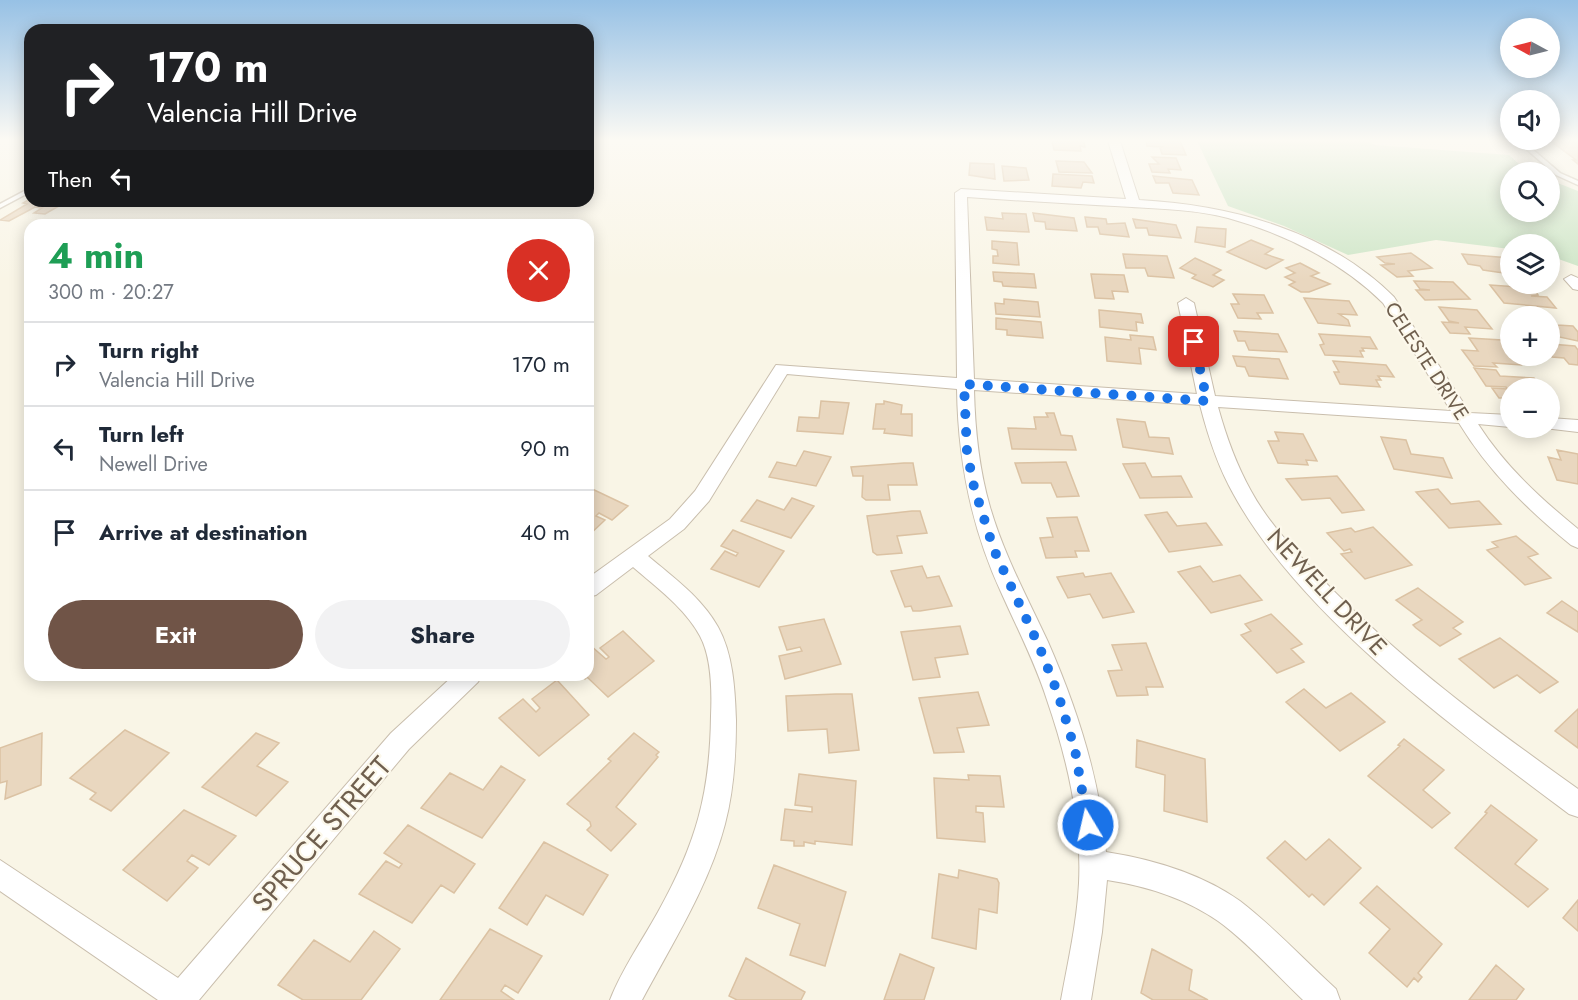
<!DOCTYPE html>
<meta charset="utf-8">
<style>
body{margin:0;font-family:Jost,sans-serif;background:#f2f2f3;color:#1f2937;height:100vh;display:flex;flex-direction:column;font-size:22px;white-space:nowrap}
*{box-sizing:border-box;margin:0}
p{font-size:20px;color:#747a83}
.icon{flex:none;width:33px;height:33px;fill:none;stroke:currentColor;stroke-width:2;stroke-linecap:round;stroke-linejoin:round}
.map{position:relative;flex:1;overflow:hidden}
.side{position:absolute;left:24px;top:219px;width:570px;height:462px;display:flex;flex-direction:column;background:#fff;border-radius:18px;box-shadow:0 3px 15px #0003}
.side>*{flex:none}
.guide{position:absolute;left:24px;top:24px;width:570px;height:183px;border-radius:18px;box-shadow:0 3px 15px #0003;background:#202124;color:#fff;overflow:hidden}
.needle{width:39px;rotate:277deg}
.tools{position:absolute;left:1500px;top:18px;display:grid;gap:12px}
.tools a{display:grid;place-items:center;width:60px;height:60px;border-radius:50%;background:#fff;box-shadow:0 3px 15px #0003;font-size:30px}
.pin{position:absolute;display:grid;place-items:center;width:51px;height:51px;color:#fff;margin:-26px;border-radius:12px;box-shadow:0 3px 9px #0006}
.me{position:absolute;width:66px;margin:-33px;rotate:351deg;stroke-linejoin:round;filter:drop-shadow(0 0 4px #0008)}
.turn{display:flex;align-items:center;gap:21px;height:126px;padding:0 24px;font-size:27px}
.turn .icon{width:78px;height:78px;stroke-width:2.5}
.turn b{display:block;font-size:42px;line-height:51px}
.then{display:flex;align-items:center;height:57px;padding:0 24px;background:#0003;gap:12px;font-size:22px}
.round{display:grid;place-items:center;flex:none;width:63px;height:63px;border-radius:32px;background:#f2f2f3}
.overview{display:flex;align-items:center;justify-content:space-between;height:102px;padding:0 24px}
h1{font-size:36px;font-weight:700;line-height:45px;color:#1e9e55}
.primary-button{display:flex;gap:12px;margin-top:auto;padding:12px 24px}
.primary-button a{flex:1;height:69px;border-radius:36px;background:#705447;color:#fff;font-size:24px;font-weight:700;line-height:69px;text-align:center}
.primary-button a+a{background:#f2f2f3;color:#1f2937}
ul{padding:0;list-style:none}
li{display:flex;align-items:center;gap:18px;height:84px;padding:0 24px;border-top:2px solid #e0e1e3}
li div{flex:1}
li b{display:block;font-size:22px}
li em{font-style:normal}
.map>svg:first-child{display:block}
</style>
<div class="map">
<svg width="1578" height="1000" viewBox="0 0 1578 1000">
<rect width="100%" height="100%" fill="#f9f5e6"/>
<path fill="#cde5c6" d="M1197 141H1367L1375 145 1509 155 1528 172H1510V212H1550V180L1578 191V266L1550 256V244H1510V249L1436 240 1348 255 1284 226 1228 206Z"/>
<path fill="#e9d7bf" stroke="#dbc2a3" stroke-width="1.5" d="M1052 141 1084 142 1085 147 1080 146 1081 151 1054 150Z
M1146 141H1180L1186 155 1162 154 1160 148 1162 147 1147 146Z
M1552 142H1578V164L1573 160H1576Z
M1152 157 1176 158 1181 170 1168 169 1170 173 1152 172 1149 164H1159Z
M1056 161 1084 162 1092 173 1059 172Z
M970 163 994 164 995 179 969 175Z
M1002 166 1026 168 1029 180 1004 181Z
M1053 174 1092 176 1094 183 1083 182 1081 188 1052 186Z
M1153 176 1192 180 1199 195 1173 193 1169 183H1156Z
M30 199 66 202 45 214 34 213 42 208 35 207 9 221 0 220 27 204 23 203Z
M1002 213 1026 214 1029 232 987 230 985 217 1003 219Z
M1033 213 1074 218 1077 231 1046 229 1045 222 1035 221Z
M1085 217 1106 219 1107 224 1125 223 1129 237 1100 234 1098 227H1087Z
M1133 219 1176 225 1181 238 1149 235 1147 228H1136Z
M1197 227 1226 229 1225 247 1195 242Z
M1251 240 1273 249 1265 254 1283 260 1266 269 1227 252Z
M992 241 1017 243 1019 265 993 263V256H998L997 250 992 249Z
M1411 253 1432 268 1408 271 1413 276 1397 277 1381 265 1395 264 1385 263 1377 257Z
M1123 254 1167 256 1174 278 1148 276 1145 268H1126Z
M1462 254 1510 258V267L1501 265 1510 268V274L1483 270 1480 266 1468 264Z
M1195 258 1221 270 1213 275 1224 280 1213 287 1192 278 1196 275 1180 268Z
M1300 263 1319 273 1311 276 1330 284 1309 292H1301L1289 285 1295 282 1285 277 1295 273 1286 268Z
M993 272 1034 274 1036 288 1003 286 1002 282 994 281Z
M1091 274 1124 275 1128 292 1112 291 1114 299 1095 298Z
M1414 281 1453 282 1470 299 1425 300 1416 290H1430L1420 289Z
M1490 285 1533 288 1538 295 1531 296 1547 297 1556 308 1504 303Z
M1233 294 1264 295 1273 313H1257L1261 319 1238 318 1231 304H1239Z
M1304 298 1349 301 1357 315 1339 314 1348 320 1350 326 1318 323Z
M1004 299 1038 302 1040 317 996 314 995 303 1004 304Z
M1439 307 1477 310 1492 329 1465 327 1470 334 1450 333 1442 322 1459 323 1449 321Z
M1099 310 1141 314 1143 323 1136 322 1137 331 1100 327Z
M1515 312 1547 314 1549 316H1519Z
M1550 317 1557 325 1573 326 1578 332V341L1550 335Z
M996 318 1041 322 1043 338 1007 335V330L996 329Z
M1234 331 1278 334 1287 352 1249 350 1245 341H1238Z
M1319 334 1370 337 1377 349 1362 348 1364 351H1360L1363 357 1325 355 1320 345 1324 344Z
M1130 335 1153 337 1156 350 1139 348 1141 364 1107 361 1105 337 1131 340Z
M1469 338 1502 340 1510 351V356H1514L1521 365 1493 363 1497 367 1474 366 1462 350 1478 351Z
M1550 344 1575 346 1578 350V365L1569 364 1564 358 1552 357Z
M1233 356 1279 359 1288 379 1249 376 1245 367 1237 366Z
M1333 361 1386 365 1394 377 1378 376 1381 380H1376L1380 387 1340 384 1334 372H1339Z
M1474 368 1496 370 1500 376 1534 378 1542 388H1510V398H1499L1492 388 1507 389 1506 387 1486 386Z
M821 401 849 403 843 434 797 431 799 417 819 418Z
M884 401 902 405 901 414H912V436L884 433 885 429H873L876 404H884Z
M1046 413H1054L1061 435 1072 436 1076 450 1012 449 1008 428 1036 429 1034 417H1048Z
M1117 419 1145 422 1149 437 1169 438 1173 454 1123 447Z
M1275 432 1303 434 1317 461 1306 460 1308 465 1278 463 1268 441H1279Z
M1381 437 1406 440 1411 454 1443 458 1452 478 1394 469Z
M1557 450 1578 454V484L1557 480 1548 457 1561 460Z
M804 451 831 457 816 486 769 477 777 462 796 466Z
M1066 462 1079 496 1057 497 1051 483H1022L1015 463Z
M904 463H913L917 485H888L890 500H866L862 497 863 476H853L851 467Z
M1145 463 1152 477 1181 476 1192 497 1140 498 1123 464Z
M1337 476 1364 510 1342 513 1330 498 1302 500 1286 479Z
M588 487 628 506 612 520 599 513 596 516 605 520 588 536Z
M1438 489 1451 504 1479 501 1501 524 1449 528 1416 492Z
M792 498 814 506 791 538 741 521 757 500 784 510Z
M912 511H920L927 533 897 536 902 553 877 555 873 552 867 516Z
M1167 512 1177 526 1206 523 1222 545 1169 552 1145 515Z
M1077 517 1089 551H1075L1077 557 1046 558 1040 538 1053 537 1047 518Z
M1373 527 1412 565 1365 579 1341 554 1352 552 1350 549 1344 551 1327 533 1351 528 1355 532Z
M733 530 784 551 759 587 711 569 725 551 736 556 738 553 721 546Z
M1516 536 1538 554 1528 557 1551 578 1525 585 1487 550 1498 547 1492 542Z
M922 566 927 578 939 576 952 606 920 611H913L911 606 905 607 891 571Z
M1200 566 1213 582 1240 575 1262 600 1211 613 1178 572Z
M1083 573 1085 577 1111 573 1134 612 1103 618 1090 594 1068 598 1057 577Z
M1418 588 1463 622 1453 628 1461 634 1440 646 1416 628 1413 625 1422 620 1396 600Z
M1562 601 1578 612V632L1547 613Z
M1271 614 1302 644 1291 649 1304 662 1277 673 1241 635 1251 631 1245 624Z
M824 619 841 664 785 679 779 656 802 651 800 647 787 650 779 627Z
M960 626 968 654 935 658 940 677 913 680 901 632Z
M623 631 654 661 608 697 587 677 585 679 581 675H588V648L591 646 606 659 609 657 600 648Z
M1500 638 1558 682 1540 693 1517 675 1494 688 1459 659Z
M1146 643 1163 687H1146L1148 695 1117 696 1108 671 1122 670 1112 645Z
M557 680 589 715 539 756 499 718 523 699 536 712 540 708 532 699Z
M1304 689 1326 708 1351 693 1385 722 1340 751 1286 702Z
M978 692 989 725 957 728 964 752 934 753 919 698Z
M836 694H852L859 750 829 753 827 729 788 731 786 696Z
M1578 709V748L1555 731Z
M125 730 169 753 111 811 90 799 96 793 70 778Z
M42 733 41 785 5 799 7 781 0 783V748Z
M256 733 279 743 257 766 288 782 256 816 202 787Z
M634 733 659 752 656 755 658 757 616 807 636 824 611 851 587 830 591 826 590 822 567 804 611 761 608 759Z
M1404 739 1444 770 1423 790 1450 813 1432 828 1368 776 1400 746 1398 745Z
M1137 740 1205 759 1207 822 1164 811 1165 775 1136 767Z
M501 766 525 780 482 838 421 808 450 773 483 790Z
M799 774 856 781 852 845 815 841V844L804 842V846H794V841L781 840 785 809 812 812V807L795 805Z
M968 775 1000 776 1004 807 976 806V812L983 813 985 842 937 838 934 778 969 780Z
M1491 805 1537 840 1515 864 1548 889 1528 907 1455 848 1487 813 1485 812Z
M184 810 236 836 209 865 192 855 187 861 198 868 167 901 123 870Z
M408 825 475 864 454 893 441 885 412 923 359 894 386 861 399 868 402 864 384 853Z
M1329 839 1361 868 1324 905 1312 894 1309 897 1267 858 1285 841 1306 860Z
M544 842 608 875 583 915 546 895 527 925 499 908Z
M774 865 846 892 825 966 790 955 800 924 758 908Z
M959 870 997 879 999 883 997 913 979 909 976 949 932 938 939 874 958 878Z
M1377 886 1442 944 1418 973 1422 977 1418 982 1414 978 1407 987 1369 953 1390 929 1360 903Z
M1578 900V931L1563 918Z
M490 929 542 956 518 993 505 985 501 991 514 1000H440Z
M374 931 400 949 361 1000H303L278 985 314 940 350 962Z
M1152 949 1192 970 1189 990 1208 1000H1153L1141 993Z
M900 954 934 968 924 1000H884Z
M746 958 805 992 801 1000H737L729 996Z
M1496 965 1524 989 1516 1000H1469Z"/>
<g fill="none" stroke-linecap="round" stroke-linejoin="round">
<g stroke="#c9bead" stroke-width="3">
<path id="service" d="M1517 141H1523L1560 173 1578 181V185L1556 175Z
M30 188V192L0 208V204Z"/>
</g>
<g stroke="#c9bead" stroke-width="2">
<path id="minor" d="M1108 141H1120L1139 200C1230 205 1327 230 1394 297L1470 413 1510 415V427L1478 424C1505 466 1540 498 1578 529V548L1571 545C1527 509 1489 472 1459 423L1218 407C1226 436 1236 464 1251 491 1269 524 1296 552 1322 579 1399 659 1488 725 1578 789V817L1569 814C1457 730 1302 618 1234 495 1218 467 1208 436 1200 405L974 390C975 430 979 469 990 507 1004 555 1027 597 1048 642 1077 708 1100 779 1106 852 1151 859 1202 874 1240 901 1274 927 1304 960 1336 989L1340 1000H1303C1278 976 1245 940 1218 921 1185 898 1146 886 1107 880L1102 932 1091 1000H1061C1068 961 1077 923 1079 883 1082 822 1067 758 1047 700 1035 662 1017 628 1001 592 971 527 958 460 957 389L787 374 709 501 684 529 648 556C673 577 702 598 718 627 733 654 735 689 736 720 736 754 734 790 725 824 709 886 672 944 642 1000H610C622 969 642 941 658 912 696 844 710 794 711 716 712 692 712 658 700 636 685 608 656 587 633 567L596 595 588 597V578L670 519 695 491 776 365 957 378 955 193 961 189 1126 199ZM967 197C1022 201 1077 204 1132 207 1164 209 1197 210 1228 218 1283 233 1342 262 1383 303L1451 411 1215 396 1194 303 1186 298 1178 303 1197 394 974 379Z
M1571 275 1578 278V290L1573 289 1564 279Z
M1550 418 1578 420V432L1544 428H1550Z
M454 675H482L478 682 409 749 199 1000H158L0 891V860L178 978 391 733Z"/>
</g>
<use href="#service" fill="#fff" fill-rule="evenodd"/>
<use href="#minor" fill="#fff" fill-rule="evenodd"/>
</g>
<linearGradient id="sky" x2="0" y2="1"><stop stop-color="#97c1e5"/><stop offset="0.5" stop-color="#fcfaf4"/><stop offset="1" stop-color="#fcfaf4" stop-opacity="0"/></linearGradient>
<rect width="1578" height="281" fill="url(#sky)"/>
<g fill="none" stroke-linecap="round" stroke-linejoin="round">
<path stroke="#1a73e8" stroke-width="10" stroke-dasharray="0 18" d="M1088 825 1075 750 1058 694 1039 646 994 550 974 487 967 452 964 384 1207 401 1194 342"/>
</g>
<g text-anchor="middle" stroke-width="4.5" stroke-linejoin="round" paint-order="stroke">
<g font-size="20" fill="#6f5f4e" stroke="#fcf8eb">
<text transform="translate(1427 361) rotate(57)" y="7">CELESTE DRIVE</text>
</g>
<g font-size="24" fill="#6f5f4e" stroke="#fcf8eb">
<text transform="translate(1327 592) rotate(47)" y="8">NEWELL DRIVE</text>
</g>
<g font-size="28" fill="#6f5f4e" stroke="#fcf8eb">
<text transform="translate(321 834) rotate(-49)" y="10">SPRUCE STREET</text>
</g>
</g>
</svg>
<div class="tools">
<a><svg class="needle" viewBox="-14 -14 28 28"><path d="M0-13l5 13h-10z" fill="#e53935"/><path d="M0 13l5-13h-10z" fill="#747a83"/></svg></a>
<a><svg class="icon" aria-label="sound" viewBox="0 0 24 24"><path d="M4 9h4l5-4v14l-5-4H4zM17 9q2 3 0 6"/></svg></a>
<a><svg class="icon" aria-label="search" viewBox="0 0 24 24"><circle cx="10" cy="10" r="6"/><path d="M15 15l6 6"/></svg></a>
<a><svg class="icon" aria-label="layers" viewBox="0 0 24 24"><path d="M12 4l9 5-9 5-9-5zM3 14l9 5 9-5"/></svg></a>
<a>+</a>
<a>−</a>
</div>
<div class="pin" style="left:1194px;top:342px;background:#d93025"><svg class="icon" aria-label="arrive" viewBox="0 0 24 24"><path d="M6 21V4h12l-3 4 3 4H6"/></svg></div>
<svg class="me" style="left:1088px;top:825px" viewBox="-20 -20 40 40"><circle r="17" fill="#1a73e8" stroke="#fff" stroke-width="3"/><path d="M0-11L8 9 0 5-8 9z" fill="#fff"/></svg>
<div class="guide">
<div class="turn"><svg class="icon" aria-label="right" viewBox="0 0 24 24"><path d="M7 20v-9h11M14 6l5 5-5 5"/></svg><div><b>170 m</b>Valencia Hill Drive</div></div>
<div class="then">Then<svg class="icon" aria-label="left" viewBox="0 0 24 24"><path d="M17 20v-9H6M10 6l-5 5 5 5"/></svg></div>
</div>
<section class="side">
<div class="overview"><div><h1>4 min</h1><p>300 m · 20:27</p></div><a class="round" style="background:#d93025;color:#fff"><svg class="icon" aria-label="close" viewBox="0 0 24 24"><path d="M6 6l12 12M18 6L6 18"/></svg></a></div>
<ul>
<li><svg class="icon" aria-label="right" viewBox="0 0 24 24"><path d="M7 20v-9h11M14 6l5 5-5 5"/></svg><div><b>Turn right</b><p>Valencia Hill Drive</p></div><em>170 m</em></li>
<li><svg class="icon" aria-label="left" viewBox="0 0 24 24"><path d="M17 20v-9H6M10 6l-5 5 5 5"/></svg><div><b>Turn left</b><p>Newell Drive</p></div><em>90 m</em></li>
<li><svg class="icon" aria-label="arrive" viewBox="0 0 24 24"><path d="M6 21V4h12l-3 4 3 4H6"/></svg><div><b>Arrive at destination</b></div><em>40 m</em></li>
</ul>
<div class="primary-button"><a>Exit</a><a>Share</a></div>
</section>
</div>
